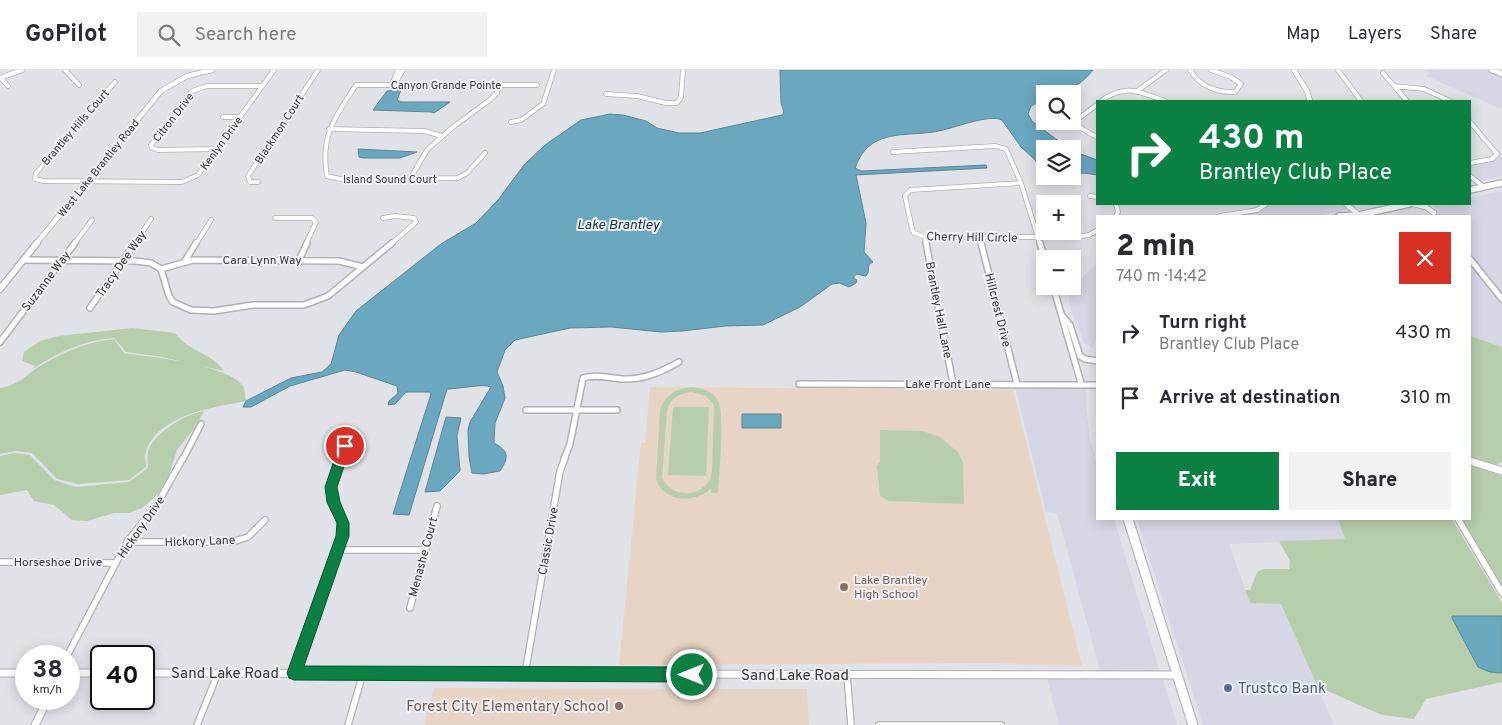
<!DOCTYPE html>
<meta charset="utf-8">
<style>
body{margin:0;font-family:Overpass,sans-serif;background:#f2f2f3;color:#2b2b33;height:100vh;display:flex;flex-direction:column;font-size:19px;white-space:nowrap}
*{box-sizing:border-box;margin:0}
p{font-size:16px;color:#7c7c81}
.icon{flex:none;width:28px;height:28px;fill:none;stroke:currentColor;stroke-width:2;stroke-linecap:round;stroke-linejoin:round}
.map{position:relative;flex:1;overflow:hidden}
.details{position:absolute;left:1096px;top:145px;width:375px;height:305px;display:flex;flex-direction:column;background:#fff;border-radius:0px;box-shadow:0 2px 12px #0003}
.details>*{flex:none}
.top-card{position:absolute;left:1096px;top:30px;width:375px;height:105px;border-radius:0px;box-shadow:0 2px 12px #0003;background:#0b8043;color:#fff;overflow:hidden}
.fabs{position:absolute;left:1036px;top:15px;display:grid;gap:10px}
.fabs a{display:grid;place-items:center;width:45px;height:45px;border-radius:0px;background:#fff;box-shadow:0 2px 12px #0003;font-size:25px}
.speed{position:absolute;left:15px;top:575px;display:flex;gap:10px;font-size:25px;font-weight:700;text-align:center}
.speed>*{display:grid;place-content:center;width:65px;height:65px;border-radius:50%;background:#fff;box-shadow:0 2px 12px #0003;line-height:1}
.speed small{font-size:12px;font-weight:400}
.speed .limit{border:2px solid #111;border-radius:8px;background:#fff;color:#111}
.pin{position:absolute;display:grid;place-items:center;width:42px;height:42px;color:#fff;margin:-21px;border:2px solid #fff;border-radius:50%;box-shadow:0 1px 5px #0007}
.me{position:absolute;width:55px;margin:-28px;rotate:270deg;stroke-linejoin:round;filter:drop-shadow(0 0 4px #0008)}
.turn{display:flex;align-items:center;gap:18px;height:105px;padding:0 20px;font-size:22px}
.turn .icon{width:65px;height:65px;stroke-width:2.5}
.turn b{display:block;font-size:35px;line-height:42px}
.round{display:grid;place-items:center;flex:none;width:52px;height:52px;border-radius:0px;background:#f2f2f3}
.overview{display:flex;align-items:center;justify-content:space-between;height:85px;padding:0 20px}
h1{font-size:30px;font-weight:800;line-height:38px}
.button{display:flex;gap:10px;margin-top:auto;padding:10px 20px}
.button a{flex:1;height:58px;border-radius:0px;background:#0b8043;color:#fff;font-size:20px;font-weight:800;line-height:58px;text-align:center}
.button a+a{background:#f2f2f3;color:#2b2b33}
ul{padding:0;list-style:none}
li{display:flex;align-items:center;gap:15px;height:65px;padding:0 20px}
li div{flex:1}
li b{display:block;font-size:19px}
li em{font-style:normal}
header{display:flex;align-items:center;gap:30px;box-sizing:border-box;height:70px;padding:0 25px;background:#fff;border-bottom:1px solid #e1e1e2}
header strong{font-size:24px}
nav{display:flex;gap:28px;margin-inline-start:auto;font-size:18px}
.search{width:350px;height:45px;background:#f2f2f3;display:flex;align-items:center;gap:12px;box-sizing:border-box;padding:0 18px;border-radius:0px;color:#7c7c81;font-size:19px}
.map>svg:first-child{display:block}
</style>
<header>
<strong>GoPilot</strong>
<div class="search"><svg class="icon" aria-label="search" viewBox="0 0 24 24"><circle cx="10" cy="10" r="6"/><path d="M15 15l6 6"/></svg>Search here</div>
<nav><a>Map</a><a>Layers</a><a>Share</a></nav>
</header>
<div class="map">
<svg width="1502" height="655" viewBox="0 0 1502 655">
<rect width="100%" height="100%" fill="#e1e1e8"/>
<path fill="#d6d6e4" d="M1423 0H1487L1502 6V39L1426 6 1429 3Z
M1497 81H1502V106L1479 111 1470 104V95L1497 89 1499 84Z
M1502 121V226L1470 187V146H1434L1436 141 1434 136 1470 134V128Z
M1281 134H1344L1349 139 1316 146H1232L1259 142 1267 136Z
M1470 192 1502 232V277L1470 266Z
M1097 193V267L1093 278 1084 273 1070 237 1069 228 1075 214Z
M1011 316H1086V335L1090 369 1097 393 1098 449H1114L1160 602 1100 601 1057 443 1046 442 1016 320Z
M1137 449H1339L1345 469 1229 474 1250 533 1281 534 1334 655H1203Z
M1047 608 1163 609 1177 655H1059Z"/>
<path fill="#e8d4c5" d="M650 317 1013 320 1082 596 993 593 619 595 641 373H645Z
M434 618 807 619 809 655H424Z"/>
<path fill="#b6ceac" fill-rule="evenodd" d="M132 258 175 263C190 283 211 282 224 301L162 287 126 282 114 268C84 270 58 282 33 299L35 296 22 291 24 282 40 271 59 266Z
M1470 266 1502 277V392L1493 396 1470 388Z
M114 269 124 283C151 287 227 294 243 316 245 320 245 326 246 331 214 337 157 345 146 382 144 386 146 393 146 397L129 410 78 414 57 409 32 383 15 381 0 384V318C16 316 24 307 37 298 61 283 85 272 114 269Z
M692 317C702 318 713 321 718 331 725 343 719 406 718 423H711V419C694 433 665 433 656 410L660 341C664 325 677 318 692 317ZM692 322 706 326 714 335 712 402C708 427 673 431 662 408L667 341C670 328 680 323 692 322Z
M673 337H709L706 406 668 405Z
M204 341 196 356 177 380 168 408 156 426 142 438 129 443H114L87 451 72 450 54 435 34 431 27 420 0 425V386L14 383 30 385 54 410 76 417 129 412 148 398C148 393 147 386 148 382 153 363 186 344 204 341Z
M880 360 923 361 940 367 958 382 963 392 964 434 889 431 880 426 877 396 880 392Z
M1470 395 1502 406V528L1455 449H1470Z
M1338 449H1452L1502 533V546H1492L1490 602 1502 603V612L1426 629 1414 649 1382 645 1325 620H1319L1281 534 1250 533 1245 520H1250L1257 502 1263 499H1289L1290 491 1279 471 1345 469Z"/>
<path fill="#6aa8bf" stroke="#5b8797" d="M780 0H1093C1080 16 1066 24 1045 24V29L1031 36 1028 44 1032 51 1069 79H1045V99L1021 77 1002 50C989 44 957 57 943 60 921 66 894 61 875 72 864 78 859 88 855 98L861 101 986 95 987 98 856 105 866 153 864 182 873 192 869 194 868 203 866 206 856 204 853 208 857 210 856 213 849 217 840 213 832 214 800 237 763 255 726 256 682 261 661 262 611 257 570 258 515 270 505 280 497 302 503 316 505 328 495 353 494 373C509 381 509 387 500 401L483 404 472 403 469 387 468 360 470 352 491 317C484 313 459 319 447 319L409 445 393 444 431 324 430 322H406L395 334 388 335 389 331 398 323 397 316 356 302 345 300 290 316 251 337H243L246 331 291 308 322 302 331 294 339 265 356 241 441 174 476 153 498 130 524 95 545 75 581 50 610 44 623 45 646 51 657 58 679 63H700L782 45 784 42 781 33Z
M401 20 397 30 401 32H450L434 43 431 42 373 40 387 21Z
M358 79 417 82 400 88H363L359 87Z
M1073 81 1097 90V105L1084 103 1073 106V94L1077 92 1073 89Z
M742 344H781V358H742Z
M446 347 461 348 457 366 460 401 440 421 425 422Z
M1452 546H1502V603L1490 602 1478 597 1452 548Z"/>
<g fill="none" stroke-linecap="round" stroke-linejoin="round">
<g stroke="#b0b0b7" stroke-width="5.5">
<path id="minor-far2" d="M65 0 79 15
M398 0 393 12 394 15 403 0
M1190 0C1199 16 1218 23 1235 22L1241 14 1231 7 1211 0
M1338 0 1361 31
M1383 3 1407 31
M1 8 8 16
M115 12 36 103 35 109 44 111 182 112 198 105 274 0
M1394 16 1424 19 1450 31
M1137 21 1166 0
M606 24 637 26 666 33H677L681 27 683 0
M1101 31C1126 13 1139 22 1165 31
M1098 34 1078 49 1076 55 1098 68
M223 47H240
M511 52 521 50 543 34 554 0
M1470 52 1497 84 1492 89 1470 93
M329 59 424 61 442 66
M216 79 158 80 152 78 151 75 192 21 207 16H262
M893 82 995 76 1006 79 1021 113 1040 174
M485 83 467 103 458 108 340 109 327 106C320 66 335 47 356 15H537
M1470 106 1484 117
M410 109 427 80 453 57 491 29 497 23 499 14
M258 112H250L248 106 318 0
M1021 113 910 120 905 126 912 159 914 163 925 167H1075L1089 165 1098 160
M1090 126 1098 127
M1116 134 1118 142 1116 146
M1220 146 1257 140 1266 134
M275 148H312L316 152 306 174
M383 148 395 146 414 148 416 152 391 174
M925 167 926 174
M979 167 981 174
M74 174 92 150
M134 174 151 149
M196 174 211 150"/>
</g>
<g stroke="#b0b0b7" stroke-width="8">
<path id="minor-far1" d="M926 173 953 314
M981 173 1017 314
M1040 173 1045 189
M1470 189 1502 229
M23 190 136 191 151 193 161 199 169 226 173 232 191 240 214 241 253 235H304L328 226 392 173
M299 190 307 173
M185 191 196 173
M161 199 193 190 339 191 363 197
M1053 216 1081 313
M90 238 135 173
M1061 244 1070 255 1080 286 1085 289 1098 291
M0 272 75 173
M799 314 1098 315
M526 340H617
M183 389 201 354
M340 389 345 377
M564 389 570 374 583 308C597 304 609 308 623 309 643 310 661 302 679 292"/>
</g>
<g stroke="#b0b0b7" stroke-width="8">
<path id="minor" d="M1458 449 1502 523
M127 472H232L248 467 265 450
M338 480H426
M0 492 116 493
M410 538 437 436
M67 586 127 472 156 436 183 388
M294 603 342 466C343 452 336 443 332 431 328 416 334 402 340 388
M525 604 560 401 565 388
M847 605 851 655
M197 655 218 603
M348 655 363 603
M879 655H1001"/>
</g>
<g stroke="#b0b0b7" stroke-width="6">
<path id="tertiary-far2" d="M1294 0 1307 21 1310 31
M0 8 22 0
M1346 134 1359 145
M1413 134 1426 137 1434 143
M36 174 161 21 187 6 212 0"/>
</g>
<g stroke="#b0b0b7" stroke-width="8">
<path id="tertiary-far1" d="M0 219 37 173"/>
</g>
<g stroke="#b0b0b7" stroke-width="9">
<path id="tertiary" d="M1470 391 1502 401
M0 603H26
M69 603H101
M144 603 1177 605
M35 655 48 629"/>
</g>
<g stroke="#b0b0b7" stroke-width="7">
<path id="secondary" d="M1492 0 1502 4"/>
</g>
<g stroke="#b0b0b7" stroke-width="8">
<path id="primary-far1" d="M1470 120 1502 113
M1339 146 1359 145 1409 134"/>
</g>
<g stroke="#b0b0b7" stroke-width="11">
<path id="primary" d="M1128 449 1193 655"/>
</g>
<use href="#minor-far2" stroke="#fff" stroke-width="4"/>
<use href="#minor-far1" stroke="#fff" stroke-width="5"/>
<use href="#minor" stroke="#fff" stroke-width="5.5"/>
<use href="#tertiary-far2" stroke="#fff" stroke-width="4.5"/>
<use href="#tertiary-far1" stroke="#fff" stroke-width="5.5"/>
<use href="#tertiary" stroke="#fff" stroke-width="7"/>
<use href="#secondary" stroke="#fff" stroke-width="5"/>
<use href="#primary-far1" stroke="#fff" stroke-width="5.5"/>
<use href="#primary" stroke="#fff" stroke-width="9"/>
</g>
<path fill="#0b8043" stroke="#07532c" d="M345 372 349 373 351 376 337 417 340 432 349 453V466L304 596 692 597 697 600 699 605 697 610 692 612 294 610 289 608 287 603 336 466 337 453 327 432 325 417 339 376 341 373Z"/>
<g fill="#8d6e63" stroke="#eeeef5" stroke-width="2">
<circle cx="844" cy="517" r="5"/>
<circle cx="619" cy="636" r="5"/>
</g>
<circle fill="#5c6f8a" stroke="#eeeef5" stroke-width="2" cx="1228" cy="618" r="5"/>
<g text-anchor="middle" stroke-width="4" stroke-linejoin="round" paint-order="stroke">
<g font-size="11" fill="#39393b" stroke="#eeeef5">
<text x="446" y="19">Canyon Grande Pointe</text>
<text transform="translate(173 47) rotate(-52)" y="4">Citron Drive</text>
<text transform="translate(75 57) rotate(-49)" y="4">Brantley Hills Court</text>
<text transform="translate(279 59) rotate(-57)" y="4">Blackmon Court</text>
<text transform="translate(221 73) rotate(-54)" y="4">Kenlyn Drive</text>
<text transform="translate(98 98) rotate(-51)" y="4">West Lake Brantley Road</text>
<text x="390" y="113">Island Sound Court</text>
</g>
<g font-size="12" fill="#39393b" stroke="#eeeef5">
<text transform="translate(972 167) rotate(1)" y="4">Cherry Hill Circle</text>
<text x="262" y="194">Cara Lynn Way</text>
<text transform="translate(121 194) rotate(-55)" y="4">Tracy Dee Way</text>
<text transform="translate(46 211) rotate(-53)" y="4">Suzanne Way</text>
<text transform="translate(939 240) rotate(79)" y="4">Brantley Hall Lane</text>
<text transform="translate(998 240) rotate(76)" y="4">Hillcrest Drive</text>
<text x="948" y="318">Lake Front Lane</text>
<text transform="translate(141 457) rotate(-55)" y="4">Hickory Drive</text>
<text transform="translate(200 471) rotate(-2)" y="4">Hickory Lane</text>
<text transform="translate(548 471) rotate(-80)" y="4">Classic Drive</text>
<text transform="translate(423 487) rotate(-75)" y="4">Menashe Court</text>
<text x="58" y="496">Horseshoe Drive</text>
</g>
<g font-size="12" fill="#785e54" stroke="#eeeef5" text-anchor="start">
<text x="854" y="514">Lake Brantley<tspan x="854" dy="14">High School</tspan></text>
</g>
<g font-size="14" font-style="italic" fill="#14333e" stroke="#eeeef5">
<text x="618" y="159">Lake Brantley</text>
</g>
<g font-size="15" fill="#39393b" stroke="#eeeef5">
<text x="225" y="608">Sand Lake Road</text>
<text x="795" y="610">Sand Lake Road</text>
</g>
<g font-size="15" fill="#4e5e75" stroke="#eeeef5" text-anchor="start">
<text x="1238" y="623">Trustco Bank</text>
</g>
<g font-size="15" fill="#785e54" stroke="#eeeef5" text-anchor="end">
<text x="609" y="641">Forest City Elementary School</text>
</g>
</g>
</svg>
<div class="fabs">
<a><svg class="icon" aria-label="search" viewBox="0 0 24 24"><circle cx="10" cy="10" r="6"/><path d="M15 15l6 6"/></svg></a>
<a><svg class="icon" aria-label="layers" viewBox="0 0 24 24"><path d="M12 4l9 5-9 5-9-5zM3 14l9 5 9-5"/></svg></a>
<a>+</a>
<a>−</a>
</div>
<div class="speed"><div>38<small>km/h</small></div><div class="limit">40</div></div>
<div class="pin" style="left:345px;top:376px;background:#d93025"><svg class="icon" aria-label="arrive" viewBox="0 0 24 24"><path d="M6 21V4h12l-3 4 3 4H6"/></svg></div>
<svg class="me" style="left:692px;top:605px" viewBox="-20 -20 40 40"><circle r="17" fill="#0b8043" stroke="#fff" stroke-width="3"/><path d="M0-11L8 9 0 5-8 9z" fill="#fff"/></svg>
<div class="top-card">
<div class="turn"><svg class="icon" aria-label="right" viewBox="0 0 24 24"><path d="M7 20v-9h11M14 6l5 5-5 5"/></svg><div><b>430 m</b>Brantley Club Place</div></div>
</div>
<section class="details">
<div class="overview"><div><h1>2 min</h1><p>740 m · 14:42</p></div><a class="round" style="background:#d93025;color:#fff"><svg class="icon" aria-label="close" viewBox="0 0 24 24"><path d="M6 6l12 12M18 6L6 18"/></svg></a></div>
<ul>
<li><svg class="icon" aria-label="right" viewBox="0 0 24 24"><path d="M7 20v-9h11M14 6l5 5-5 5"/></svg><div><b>Turn right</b><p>Brantley Club Place</p></div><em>430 m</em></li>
<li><svg class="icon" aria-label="arrive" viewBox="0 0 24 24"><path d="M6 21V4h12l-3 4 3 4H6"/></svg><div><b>Arrive at destination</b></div><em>310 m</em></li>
</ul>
<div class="button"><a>Exit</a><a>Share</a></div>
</section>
</div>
